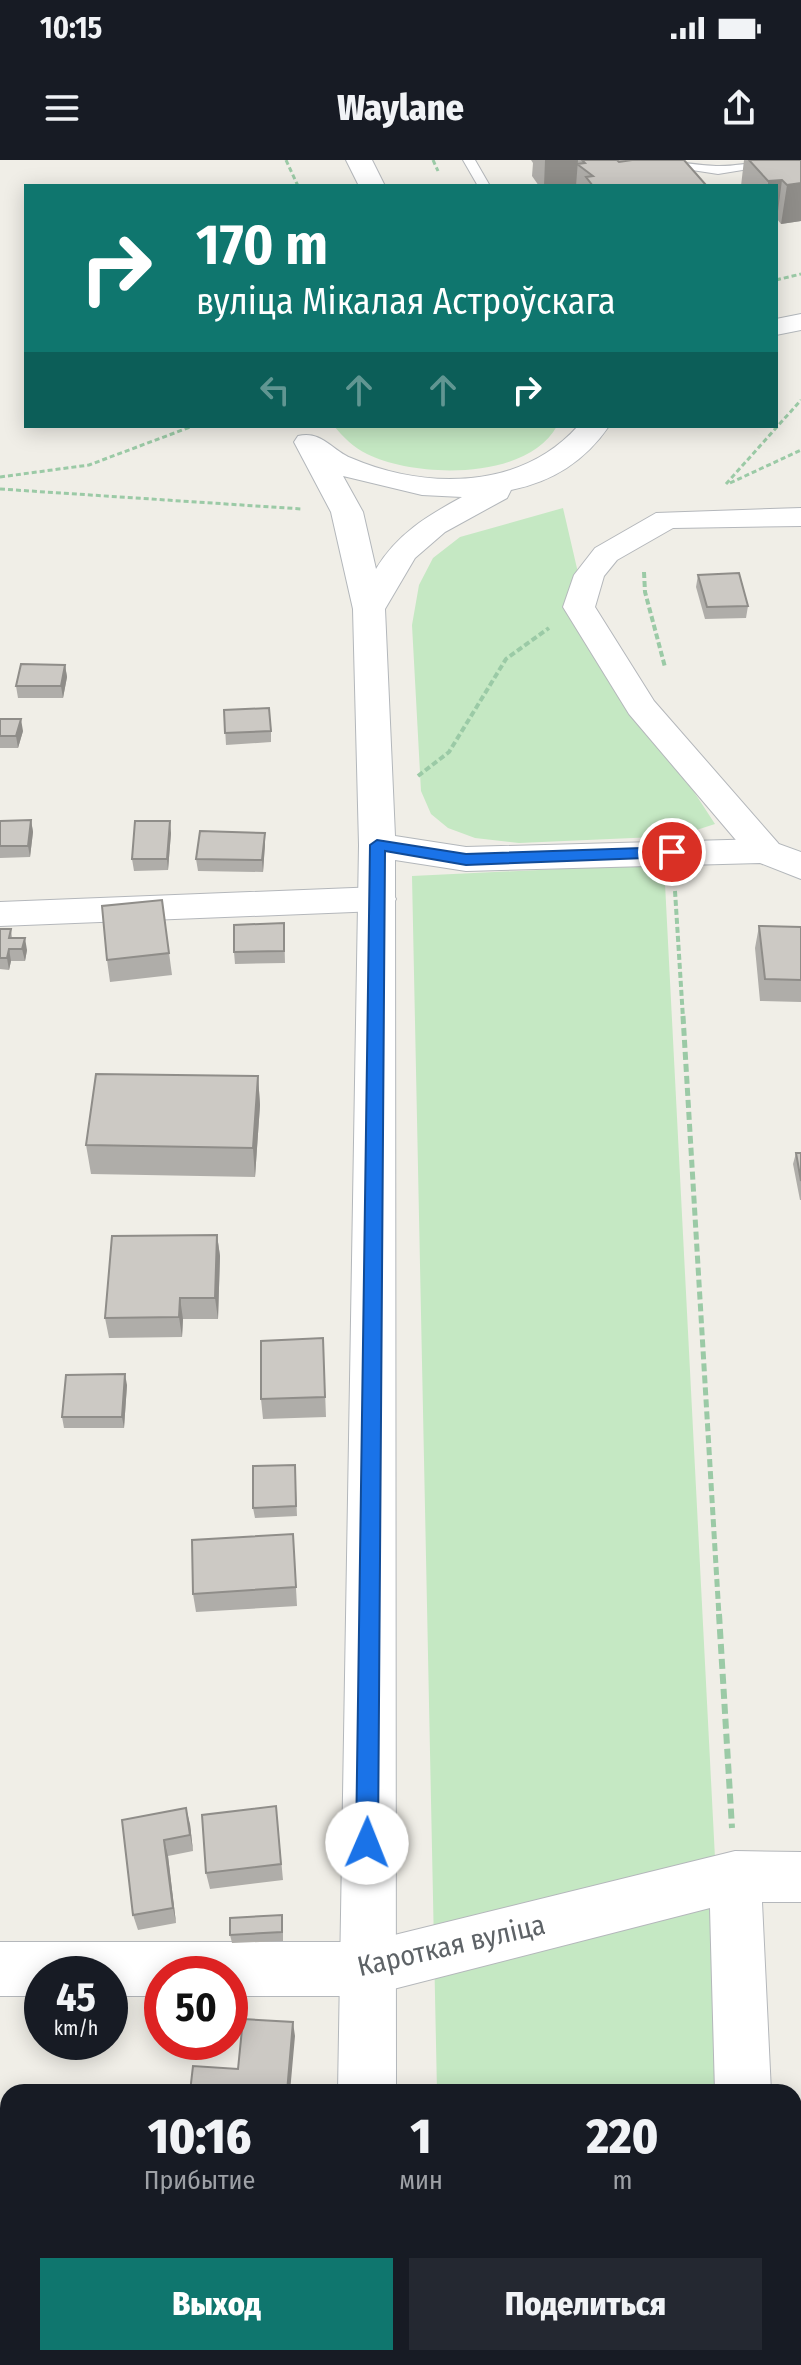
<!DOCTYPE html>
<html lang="ru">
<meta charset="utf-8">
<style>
body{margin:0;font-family:"Fira Sans Condensed",sans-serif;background:#242831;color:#f1f3f6;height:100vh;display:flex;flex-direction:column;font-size:30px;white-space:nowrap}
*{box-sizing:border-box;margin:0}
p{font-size:26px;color:#9ea1a6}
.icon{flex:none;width:44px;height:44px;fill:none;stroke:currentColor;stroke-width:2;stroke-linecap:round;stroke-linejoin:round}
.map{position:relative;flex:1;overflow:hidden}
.panel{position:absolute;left:0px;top:1924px;width:802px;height:282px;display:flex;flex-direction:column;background:#171b24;border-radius:24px 24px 0 0;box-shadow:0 4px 20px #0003}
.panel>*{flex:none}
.top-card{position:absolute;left:24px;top:24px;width:754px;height:244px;border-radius:0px;box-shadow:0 4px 20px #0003;background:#0f766e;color:#fff;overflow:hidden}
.speed{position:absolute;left:24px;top:1796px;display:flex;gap:16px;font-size:40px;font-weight:700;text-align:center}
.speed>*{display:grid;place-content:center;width:104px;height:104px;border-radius:50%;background:#171b24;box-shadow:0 4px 20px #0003;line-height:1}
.speed small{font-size:20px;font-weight:400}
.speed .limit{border:12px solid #d22;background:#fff;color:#111}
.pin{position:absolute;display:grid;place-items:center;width:68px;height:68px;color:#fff;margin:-34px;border:4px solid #fff;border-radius:50%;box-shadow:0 2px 8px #0007}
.me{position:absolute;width:88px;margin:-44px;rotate:1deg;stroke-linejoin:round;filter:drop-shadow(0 0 6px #0008)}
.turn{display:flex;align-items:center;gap:28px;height:168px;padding:0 40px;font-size:36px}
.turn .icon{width:104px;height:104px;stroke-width:2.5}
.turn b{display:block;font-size:56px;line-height:68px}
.lanes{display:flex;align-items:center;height:76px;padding:0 40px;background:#0003;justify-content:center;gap:40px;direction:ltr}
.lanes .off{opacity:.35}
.eta{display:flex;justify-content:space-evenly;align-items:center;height:136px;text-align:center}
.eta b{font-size:48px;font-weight:800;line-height:56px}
.action{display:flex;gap:16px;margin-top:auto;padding:16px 40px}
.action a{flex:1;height:92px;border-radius:0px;background:#0f766e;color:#fff;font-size:32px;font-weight:800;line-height:92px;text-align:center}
.action a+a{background:#242831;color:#f1f3f6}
.status{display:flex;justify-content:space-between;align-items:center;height:56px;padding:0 40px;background:#171b24;direction:ltr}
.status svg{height:22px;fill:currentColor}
header{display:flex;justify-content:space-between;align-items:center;height:104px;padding:0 40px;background:#171b24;font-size:36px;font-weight:800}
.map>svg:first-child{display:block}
</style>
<div class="status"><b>10:15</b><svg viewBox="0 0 49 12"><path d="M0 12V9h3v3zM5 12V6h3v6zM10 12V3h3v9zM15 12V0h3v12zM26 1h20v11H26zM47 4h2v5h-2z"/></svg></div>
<header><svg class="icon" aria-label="menu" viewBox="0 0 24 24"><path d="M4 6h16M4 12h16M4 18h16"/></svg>Waylane<svg class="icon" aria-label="share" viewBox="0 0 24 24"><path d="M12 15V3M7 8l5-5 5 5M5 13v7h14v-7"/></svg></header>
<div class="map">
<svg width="801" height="2205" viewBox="0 0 801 2205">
<rect width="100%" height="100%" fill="#f0eee7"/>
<path fill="#c5e8c3" d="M334 266H557C527 321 415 318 367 294 353 287 343 277 334 266Z
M563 348 582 430 651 566 715 664 678 676 519 683 475 678 448 668 431 654 421 631 412 465 419 425 433 398 460 377Z
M664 704 727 1932H437L412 716Z
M443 2198H741V2205H443Z"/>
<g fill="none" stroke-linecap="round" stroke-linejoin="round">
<g stroke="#b4b7bb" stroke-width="2">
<path id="service" d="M463 0H475L490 26H478Z
M647 0C670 0 693 5 716 6 736 7 763 0 785 0L779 4 718 14 653 4Z"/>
</g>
<g stroke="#b4b7bb" stroke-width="2">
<path id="minor" d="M801 348V366L673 368 617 400 604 416 595 447 654 541 778 683 783 691 778 699 765 703 752 699 629 554 563 447 574 415 595 388 656 353Z
M378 727 391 730 396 739 391 748 378 751 0 766V742Z
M735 1691 801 1692V1742H762L771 1932H715L710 1748 366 1836H230V1814H162V1836H110V1814H42V1836H0V1782H366Z
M722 2198H782V2205H722Z"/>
</g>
<g stroke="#b4b7bb" stroke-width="2">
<path id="tertiary" d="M346 0H372L385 26H359Z"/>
</g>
<g stroke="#b3b7bb" stroke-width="2">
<path id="secondary" d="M801 154V170L776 175V159Z
M578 266H609C585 301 552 322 511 330L507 338 445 372 415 398 385 449 395 676 466 687 765 679 801 692V719L760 703 466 711 395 700 396 1932H338L359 685 353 449 331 352 294 282 298 276C321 270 332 290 351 298 426 330 521 330 578 266ZM343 316 422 335 462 337C427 356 397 374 376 409L363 352Z
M340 2198H402V2205H340Z"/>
</g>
<path stroke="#9bcaa6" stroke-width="3" stroke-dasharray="5 3" stroke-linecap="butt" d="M286 0 298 26
M433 0 438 11
M776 120 801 114
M0 317 89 305 193 266
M730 323 801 290
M726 324 801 240
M0 329 302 349"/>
<path stroke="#9bcaa6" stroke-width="4" stroke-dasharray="6 3" stroke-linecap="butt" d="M644 412 645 432 665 507
M418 616 449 592 506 499 549 468
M675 731 683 858"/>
<path stroke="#9bcaa6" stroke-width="5" stroke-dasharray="8 4" stroke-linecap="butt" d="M683 856 719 1456"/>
<path stroke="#9bcaa6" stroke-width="6" stroke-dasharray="10 5" stroke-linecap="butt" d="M719 1454 732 1668"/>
<use href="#service" fill="#fff" fill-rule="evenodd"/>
<use href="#minor" fill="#fff" fill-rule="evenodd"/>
<use href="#tertiary" fill="#fff" fill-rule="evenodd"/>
<use href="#secondary" fill="#fff" fill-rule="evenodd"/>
</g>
<path fill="#afada9" d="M531 0H624L706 26H539L532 16 533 3Z
M744 0H801V61L781 64 777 59 776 26H741Z
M698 415 748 446 746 458 705 459 696 427Z
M65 505 67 517 63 538H18L16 526Z
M224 550 271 571V582L226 585Z
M0 559 23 571 18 588H0Z
M31 660 33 672 30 697 0 698V661Z
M171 673 168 710 134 711 132 699Z
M265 684 263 712 198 711 196 699Z
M162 740 172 815 110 822 107 800Z
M284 763 285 803 235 804 234 792Z
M759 766 801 767V842L760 841 755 788Z
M0 769H11L12 778 27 790 25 801H11L9 810 0 809Z
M258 916 260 945 255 1017 91 1014 86 985Z
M796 993H801V1040H800L793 1004Z
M217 1075 220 1096 218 1159H183L182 1177 109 1178 105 1158Z
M323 1178 326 1257 263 1259 261 1239Z
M127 1225 124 1268H64L62 1257Z
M295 1305 297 1356 255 1358 253 1348Z
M293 1374 297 1446 196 1452 193 1434Z
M276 1646 283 1720 210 1729 206 1713Z
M122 1660 190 1664 193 1691 168 1696 176 1763 138 1770 133 1755Z
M283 1763V1781L232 1783 230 1775Z"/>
<path fill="#8f8d89" d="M545 0H578L576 26H544Z
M782 20 777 59H776V26H768V21Z
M801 23V61L781 64 787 25Z
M65 505 67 517 63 538 61 526Z
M21 559 23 571 18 588 16 576Z
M31 660 33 672 30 697 28 686Z
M170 661 171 673 168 710 167 699Z
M265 673V684L263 712 262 700Z
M25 778 27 790 25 801 22 789Z
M9 789 11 801 9 810 7 798Z
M258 916 260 945 255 1017 253 988Z
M217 1075 220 1096 218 1159 215 1138Z
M180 1138 183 1159 182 1177 179 1157Z
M125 1214 127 1225 124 1268 122 1257Z
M186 1648 190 1664 193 1691 190 1675Z
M164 1680 168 1696 176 1763 173 1748Z
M293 1862 295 1876 290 1932H287Z"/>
<path fill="#ccc9c4" stroke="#8f8d89" stroke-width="2" d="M582 0H617L619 2 632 0H684L706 25 593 26 586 17 593 16 577 4 585 3Z
M749 0H801V23L787 25 782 20 768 21Z
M739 413 748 446 707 447 698 415Z
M21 504 65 505 61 526H16Z
M269 548 271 571 225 573 224 550Z
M0 559H21L16 576H0Z
M31 660 28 686H0V661Z
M135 661H170L167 699H132Z
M200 671 265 673 262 700 196 699Z
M162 740 169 793 107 800 102 746Z
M284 763V791L234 792V765Z
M759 766 801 767V820L765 819Z
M0 769H11L9 778H25L22 789H9L7 798H0Z
M96 914 258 916 253 988 86 985Z
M796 993H801V1021Z
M217 1075 215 1138H180L179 1157 105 1158 112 1076Z
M323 1178 325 1237 261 1239V1181Z
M125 1214 122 1257H62L66 1215Z
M295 1305 296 1346 253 1348V1306Z
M293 1374 296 1427 193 1434 192 1380Z
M276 1646 281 1704 206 1713 202 1655Z
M186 1648 190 1675 164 1680 173 1748 133 1755 122 1660Z
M282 1755V1772L230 1775V1758Z
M243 1859 293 1862 287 1932H190L193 1906 238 1909Z
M149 2198H217V2205H149Z"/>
<path fill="#1a73e8" stroke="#114b97" stroke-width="2" d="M377 680 466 694 672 687 680 692 672 697 466 705 385 691 378 1683 375 1690 367 1694 359 1690 356 1683 370 685Z"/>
<g text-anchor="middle" stroke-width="7" stroke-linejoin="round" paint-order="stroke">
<g font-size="28" fill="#5e6367" stroke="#fff">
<text transform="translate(451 1785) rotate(-13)" y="10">Кароткая вуліца</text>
</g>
</g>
</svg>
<div class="speed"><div>45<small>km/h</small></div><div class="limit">50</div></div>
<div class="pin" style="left:672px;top:692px;background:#d93025"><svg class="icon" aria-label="arrive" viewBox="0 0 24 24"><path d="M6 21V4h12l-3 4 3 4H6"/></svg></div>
<svg class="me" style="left:367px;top:1683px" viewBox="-20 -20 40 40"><circle r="19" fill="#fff"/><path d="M0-13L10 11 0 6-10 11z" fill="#1a73e8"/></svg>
<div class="top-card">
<div class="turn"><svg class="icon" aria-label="right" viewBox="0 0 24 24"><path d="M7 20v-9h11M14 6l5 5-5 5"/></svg><div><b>170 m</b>вуліца Мікалая Астроўскага</div></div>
<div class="lanes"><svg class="icon off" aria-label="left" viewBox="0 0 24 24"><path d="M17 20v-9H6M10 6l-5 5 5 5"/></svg><svg class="icon off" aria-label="ahead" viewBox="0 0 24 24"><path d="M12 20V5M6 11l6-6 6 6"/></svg><svg class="icon off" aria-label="ahead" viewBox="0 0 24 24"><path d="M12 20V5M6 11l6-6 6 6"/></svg><svg class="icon" aria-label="right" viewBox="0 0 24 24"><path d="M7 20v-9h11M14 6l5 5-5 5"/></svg></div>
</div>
<section class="panel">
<div class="eta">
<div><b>10:16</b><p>Прибытие</p></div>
<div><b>1</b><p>мин</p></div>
<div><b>220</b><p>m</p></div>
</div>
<div class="action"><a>Выход</a><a>Поделиться</a></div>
</section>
</div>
